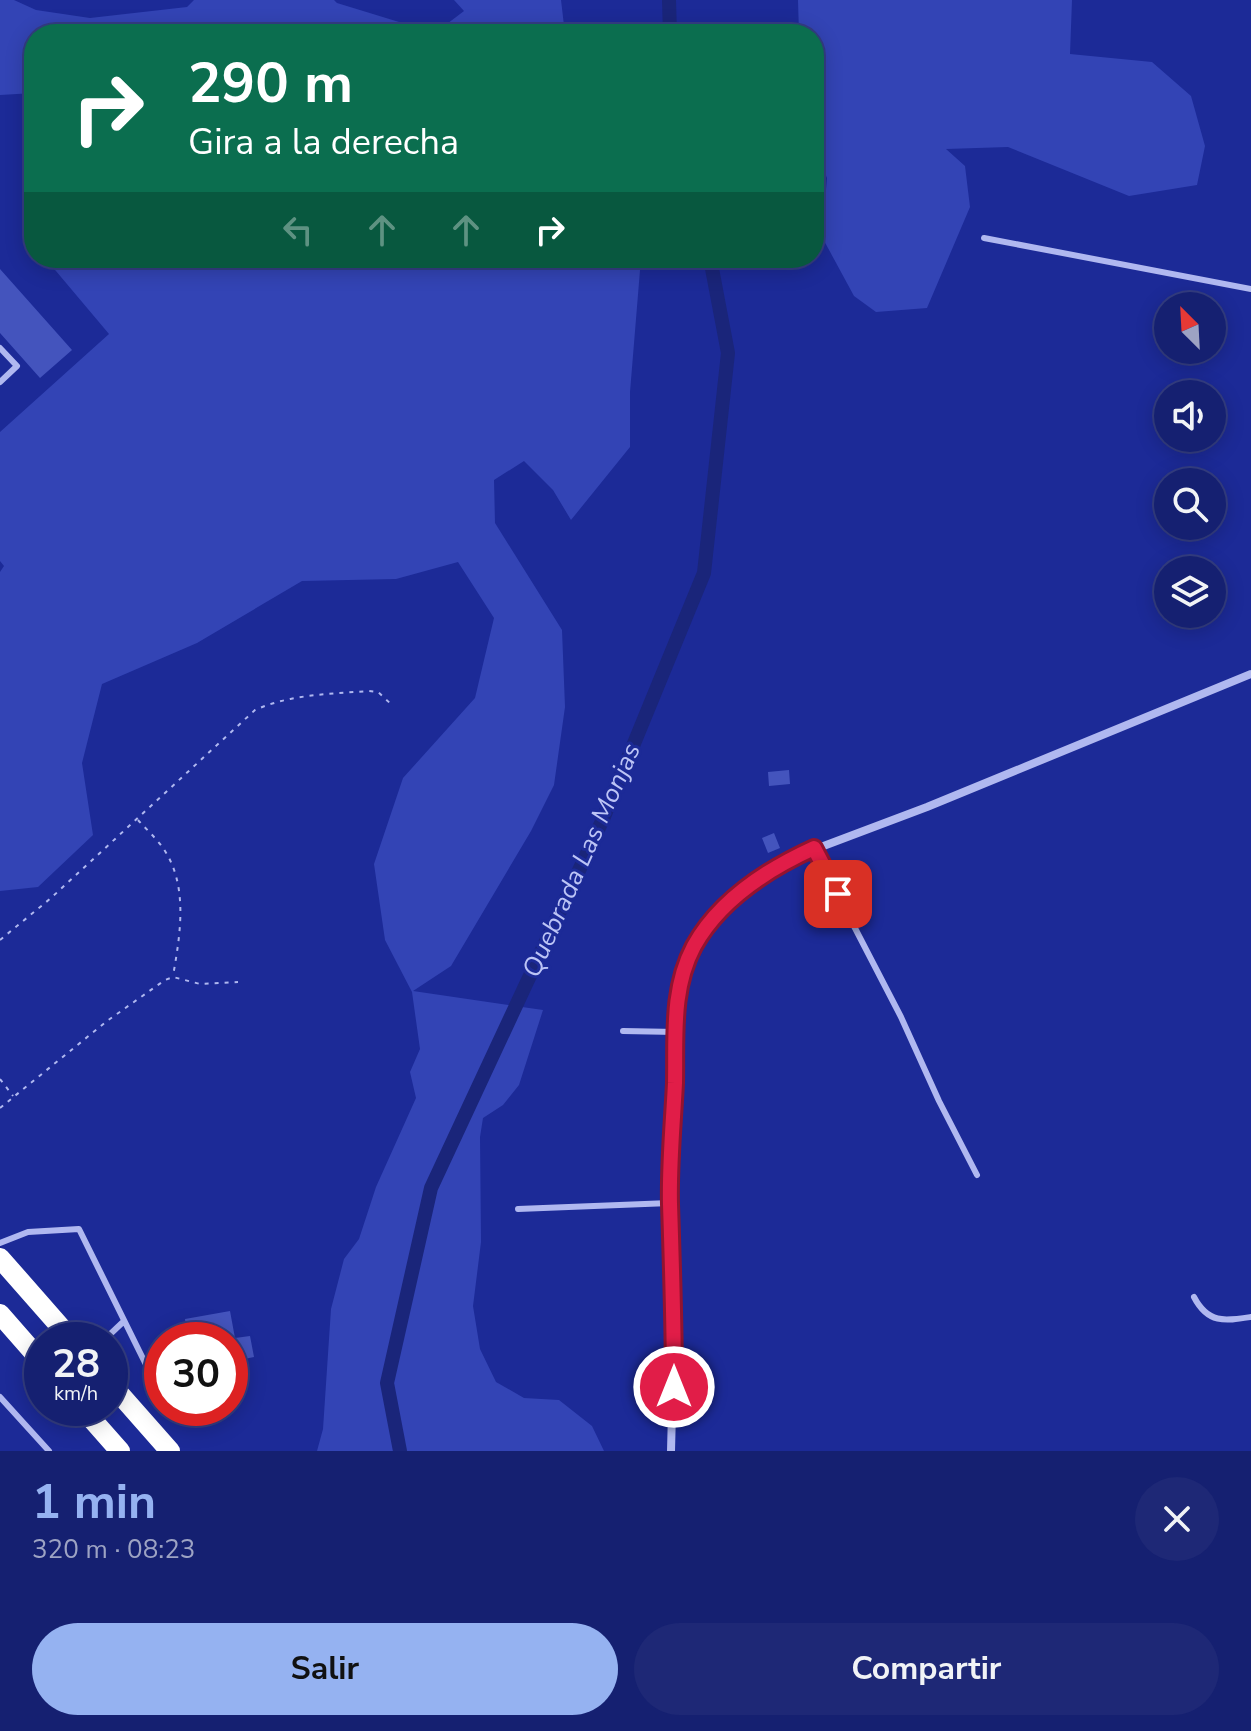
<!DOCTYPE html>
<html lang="es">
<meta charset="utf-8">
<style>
body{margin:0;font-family:"Nunito Sans",sans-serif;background:#1e2876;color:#f1f3f6;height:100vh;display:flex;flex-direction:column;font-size:30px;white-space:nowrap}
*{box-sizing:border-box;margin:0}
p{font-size:26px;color:#9da3c3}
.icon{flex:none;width:44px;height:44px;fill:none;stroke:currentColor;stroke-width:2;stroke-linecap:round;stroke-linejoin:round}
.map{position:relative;height:1451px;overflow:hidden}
.sheet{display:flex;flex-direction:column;background:#152071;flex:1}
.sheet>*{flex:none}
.top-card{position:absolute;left:24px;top:24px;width:800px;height:244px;border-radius:32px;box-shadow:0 4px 20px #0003,0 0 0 2px #343e84;background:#0b6e4f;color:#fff;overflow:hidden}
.needle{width:52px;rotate:336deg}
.controls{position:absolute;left:1154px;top:292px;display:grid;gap:16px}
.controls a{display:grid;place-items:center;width:72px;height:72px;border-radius:50%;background:#152071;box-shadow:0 4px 20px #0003,0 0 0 2px #343e84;font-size:40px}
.speed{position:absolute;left:24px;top:1322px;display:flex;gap:16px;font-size:40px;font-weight:700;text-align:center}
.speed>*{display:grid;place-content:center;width:104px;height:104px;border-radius:50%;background:#152071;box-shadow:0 4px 20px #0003,0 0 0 2px #343e84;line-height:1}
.speed small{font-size:20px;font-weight:400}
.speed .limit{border:12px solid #d22;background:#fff;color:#111}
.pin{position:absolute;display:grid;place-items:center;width:68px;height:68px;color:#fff;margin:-34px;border-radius:16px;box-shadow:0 4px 12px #0006}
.me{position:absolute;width:88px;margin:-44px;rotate:0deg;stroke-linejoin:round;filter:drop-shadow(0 0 6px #0008)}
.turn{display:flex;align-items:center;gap:28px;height:168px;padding:0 32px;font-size:36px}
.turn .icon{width:104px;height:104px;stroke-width:2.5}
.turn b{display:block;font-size:56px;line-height:68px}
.lanes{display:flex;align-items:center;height:76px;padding:0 32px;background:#0003;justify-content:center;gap:40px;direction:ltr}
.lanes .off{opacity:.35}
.round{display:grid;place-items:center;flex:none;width:84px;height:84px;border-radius:42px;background:#1e2876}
.head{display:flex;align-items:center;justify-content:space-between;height:136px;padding:0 32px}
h1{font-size:48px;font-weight:700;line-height:60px;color:#95b2f1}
.action{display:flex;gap:16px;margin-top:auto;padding:16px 32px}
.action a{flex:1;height:92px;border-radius:48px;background:#95b2f1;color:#111;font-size:32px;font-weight:700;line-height:92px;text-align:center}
.action a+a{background:#1e2876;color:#f1f3f6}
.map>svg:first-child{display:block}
</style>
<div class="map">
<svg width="1251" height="1451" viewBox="0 0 1251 1451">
<rect width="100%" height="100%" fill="#1c2a97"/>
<path fill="#3344b5" d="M0 0H14L36 10 90 18 187 7 194 0H334L337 3 435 33 464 11 454 0H561L565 34H34V93L0 95Z
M798 0H1072L1070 54 1152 62 1191 96 1205 146 1197 185 1129 196 1008 147 946 149 965 166 970 207 927 308 876 312 854 296 822 237 827 178 814 148V34H799Z
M45 258H641L630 392V447L571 520 553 490 524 461 494 480 495 523 562 630 565 707 554 785 531 831 451 966 413 991 543 1010 519 1085 503 1105 483 1118 480 1137 481 1242 473 1306 480 1349 496 1382 524 1398 559 1400 592 1426 604 1451H317L323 1429 331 1309 344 1259 359 1239 376 1187 416 1098 410 1072 420 1049 412 992 385 940 374 864 403 778 475 698 494 618 458 562 396 579 302 581 197 643 102 684 82 763 93 835 38 887 0 891V572L4 566 0 561V432L109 334Z"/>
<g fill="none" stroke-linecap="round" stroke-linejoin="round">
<path stroke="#1a257a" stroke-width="14" d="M669 0 670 34
M400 1451 387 1383 431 1188 603 819 704 573 728 353 710 258"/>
</g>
<path fill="#4454bd" d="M0 269 72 350 40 378 0 333Z
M789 770 790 784 769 786 768 772Z
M774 833 780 848 768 853 762 838Z
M230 1311 235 1338 250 1336 254 1357 230 1362V1340H188L185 1319Z"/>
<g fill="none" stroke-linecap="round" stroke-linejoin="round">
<path stroke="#b0b8f0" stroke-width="2" stroke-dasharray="4 6" stroke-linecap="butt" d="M138 820C146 829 156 838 163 848 189 885 180 936 173 976
M0 940 51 898 255 710C291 694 330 694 369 691L378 692 392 705
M0 1079 13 1096
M0 1108 107 1021 165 980 173 977 200 984 238 982"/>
<path stroke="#b0b8f0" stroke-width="6" d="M984 238 1251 289
M0 348 17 366 0 382
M814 849 901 1017 939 1101 977 1175
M623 1031 676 1032
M518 1209 670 1203
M0 1243 28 1232 79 1229 158 1389
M1194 1297C1208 1324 1225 1321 1251 1317
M104 1340 123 1322
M0 1397 49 1451"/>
<path stroke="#b0b8f0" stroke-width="8" d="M671 1451 675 1295 670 1203 677 997 687 961 705 929 733 899 775 868 797 856 927 807 1251 674"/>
<path stroke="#fff" stroke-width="20" d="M0 1258 72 1340
M0 1314 42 1362
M110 1383 170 1451
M82 1408 120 1451"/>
</g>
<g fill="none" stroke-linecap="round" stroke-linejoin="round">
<g stroke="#92132f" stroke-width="20">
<path id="route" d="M674 1387C674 1326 672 1265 670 1204 669 1164 673 1123 675 1083 676 1037 671 989 694 946 719 901 768 869 814 848L838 894"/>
</g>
<use href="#route" stroke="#e11d48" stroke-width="14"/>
</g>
<g text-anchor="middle" stroke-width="6" stroke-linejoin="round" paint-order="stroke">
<g font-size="26" font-style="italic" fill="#bcc4f6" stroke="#1c2a97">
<text transform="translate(581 860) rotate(-66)" y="9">Quebrada Las Monjas</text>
</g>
</g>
</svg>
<div class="controls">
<a><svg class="needle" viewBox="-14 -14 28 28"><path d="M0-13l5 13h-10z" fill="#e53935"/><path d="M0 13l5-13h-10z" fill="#9da3c3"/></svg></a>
<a><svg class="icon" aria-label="sound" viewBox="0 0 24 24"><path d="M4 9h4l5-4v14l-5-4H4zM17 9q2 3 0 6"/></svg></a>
<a><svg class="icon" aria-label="search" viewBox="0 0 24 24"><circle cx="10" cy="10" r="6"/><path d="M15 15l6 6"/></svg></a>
<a><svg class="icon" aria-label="layers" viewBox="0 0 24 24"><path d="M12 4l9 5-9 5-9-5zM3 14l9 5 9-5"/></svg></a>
</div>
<div class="speed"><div>28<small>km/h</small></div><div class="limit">30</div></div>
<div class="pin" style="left:838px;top:894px;background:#d93025"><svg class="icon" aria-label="arrive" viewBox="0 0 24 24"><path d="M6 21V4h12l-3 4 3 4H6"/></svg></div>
<svg class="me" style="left:674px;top:1387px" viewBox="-20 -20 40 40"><circle r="17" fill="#e11d48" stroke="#fff" stroke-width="3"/><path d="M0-11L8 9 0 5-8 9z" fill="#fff"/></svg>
<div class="top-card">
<div class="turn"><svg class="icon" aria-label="right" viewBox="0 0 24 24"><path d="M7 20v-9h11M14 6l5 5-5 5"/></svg><div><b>290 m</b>Gira a la derecha</div></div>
<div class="lanes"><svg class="icon off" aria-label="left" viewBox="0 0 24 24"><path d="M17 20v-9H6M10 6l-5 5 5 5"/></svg><svg class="icon off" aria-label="ahead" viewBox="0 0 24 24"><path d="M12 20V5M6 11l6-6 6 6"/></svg><svg class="icon off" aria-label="ahead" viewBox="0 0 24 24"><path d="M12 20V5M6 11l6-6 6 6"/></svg><svg class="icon" aria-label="right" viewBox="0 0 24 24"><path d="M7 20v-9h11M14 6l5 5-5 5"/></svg></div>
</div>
</div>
<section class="sheet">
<div class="head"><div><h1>1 min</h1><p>320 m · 08:23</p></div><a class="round"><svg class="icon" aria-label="close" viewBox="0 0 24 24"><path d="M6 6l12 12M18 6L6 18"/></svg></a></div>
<div class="action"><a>Salir</a><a>Compartir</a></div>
</section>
